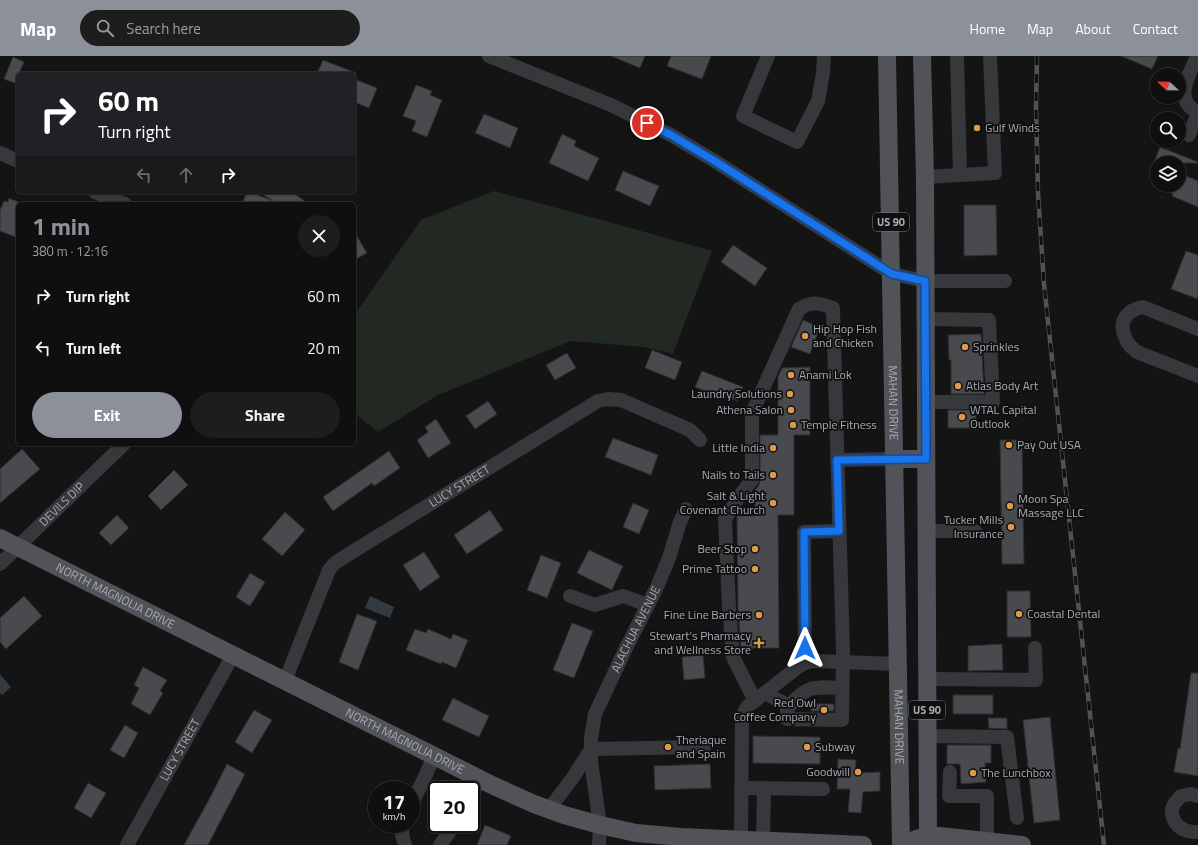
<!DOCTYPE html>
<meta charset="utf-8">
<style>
body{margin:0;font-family:"Titillium Web",sans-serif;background:#1d1d1e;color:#f1f3f6;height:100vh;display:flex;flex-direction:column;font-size:15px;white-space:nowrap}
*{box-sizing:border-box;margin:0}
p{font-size:13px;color:#9b9c9f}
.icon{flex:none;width:22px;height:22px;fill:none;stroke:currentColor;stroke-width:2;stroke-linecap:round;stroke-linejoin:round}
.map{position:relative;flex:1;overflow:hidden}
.sheet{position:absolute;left:16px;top:146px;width:340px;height:244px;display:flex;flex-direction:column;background:#0f0f10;border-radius:6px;box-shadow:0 1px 3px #0004,0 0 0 1px #2f2f30}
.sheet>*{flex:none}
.banner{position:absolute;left:16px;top:16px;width:340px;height:122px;border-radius:6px;box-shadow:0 1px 3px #0004,0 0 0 1px #2f2f30;background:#202124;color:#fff;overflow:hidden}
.needle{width:26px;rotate:292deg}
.fabs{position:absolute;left:1150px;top:12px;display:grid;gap:8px}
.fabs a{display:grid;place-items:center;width:36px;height:36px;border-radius:50%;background:#0f0f10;box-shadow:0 1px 3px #0004,0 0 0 1px #2f2f30;font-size:20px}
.speed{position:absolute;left:368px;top:725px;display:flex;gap:8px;font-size:20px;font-weight:700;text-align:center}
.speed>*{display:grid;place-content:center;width:52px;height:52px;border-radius:50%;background:#0f0f10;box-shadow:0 1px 3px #0004,0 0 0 1px #2f2f30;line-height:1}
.speed small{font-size:10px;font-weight:400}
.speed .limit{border:2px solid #111;border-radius:6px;background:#fff;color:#111}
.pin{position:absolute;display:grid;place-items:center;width:34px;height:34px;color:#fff;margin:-17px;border:2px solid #fff;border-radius:50%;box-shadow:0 1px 4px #0007}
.me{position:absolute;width:44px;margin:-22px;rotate:0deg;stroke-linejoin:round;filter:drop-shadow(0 0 3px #0008)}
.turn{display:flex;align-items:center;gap:14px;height:84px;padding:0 16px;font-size:18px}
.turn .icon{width:52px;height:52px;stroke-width:2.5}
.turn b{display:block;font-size:28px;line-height:34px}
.lanes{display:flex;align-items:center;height:38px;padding:0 16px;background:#0003;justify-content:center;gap:20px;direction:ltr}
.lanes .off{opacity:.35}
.round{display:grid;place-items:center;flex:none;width:42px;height:42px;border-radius:21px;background:#1d1d1e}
.overview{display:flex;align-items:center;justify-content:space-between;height:68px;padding:0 16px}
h1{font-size:24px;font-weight:700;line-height:30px;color:#8c9099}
.action{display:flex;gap:8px;margin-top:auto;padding:8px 16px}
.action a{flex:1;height:46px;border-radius:24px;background:#8c9099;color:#fff;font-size:16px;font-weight:700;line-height:46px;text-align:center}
.action a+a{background:#1d1d1e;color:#f1f3f6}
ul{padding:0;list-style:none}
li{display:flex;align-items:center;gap:12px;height:52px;padding:0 16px}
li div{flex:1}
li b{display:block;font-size:15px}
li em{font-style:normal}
header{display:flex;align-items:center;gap:24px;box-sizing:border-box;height:56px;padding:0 20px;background:#8c9099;color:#fff}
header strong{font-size:19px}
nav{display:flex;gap:22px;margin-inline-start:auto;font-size:14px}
.search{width:280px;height:36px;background:#1d1d1e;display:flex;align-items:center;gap:10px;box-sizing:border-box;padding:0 14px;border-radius:22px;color:#9b9c9f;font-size:15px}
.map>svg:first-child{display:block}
</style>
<header>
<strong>Map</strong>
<div class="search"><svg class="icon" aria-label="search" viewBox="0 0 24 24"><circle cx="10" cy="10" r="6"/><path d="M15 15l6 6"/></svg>Search here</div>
<nav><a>Home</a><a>Map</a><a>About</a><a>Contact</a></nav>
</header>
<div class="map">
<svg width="1198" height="789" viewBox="0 0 1198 789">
<rect width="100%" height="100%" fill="#141415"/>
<path fill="#222923" d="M494 135 609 166 712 195 673 298 644 291 571 285 438 339 378 376 354 357V261L355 258 421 164Z"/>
<path fill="#333b40" d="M370 540 394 551 390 562 365 552Z
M0 618 11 631 2 639 0 637Z"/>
<path fill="#484a4d" stroke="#2e2e31" d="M611 0H645L640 12Z
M671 0H711L702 23 667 10Z
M1121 0H1158L1152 13Z
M13 1 24 6 19 18H18V28L4 23Z
M323 4 356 17V18H317Z
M354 23 377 32 369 52 354 46Z
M416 29 432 35 430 39 442 44 427 81 412 75 416 65 403 60Z
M484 58 518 72 510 92 475 77Z
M562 78 576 85 574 90 599 102 588 125 549 107Z
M1160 91 1198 106V107H1154Z
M623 115 659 130 650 150 615 134Z
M1179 117 1198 125V151L1172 140 1173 138 1152 129H1179Z
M247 136H250L273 145 259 136H292L309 148H242Z
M9 142 18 146V182L0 175V154L4 145 8 146Z
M964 149H996L997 199 964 200Z
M354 175 367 197 354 204Z
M733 189 767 212 755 230 721 206Z
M1186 195 1198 199V243L1171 233Z
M803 264 820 271 810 298 791 291Z
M981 278 984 338H951V304H949L948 279Z
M652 294 682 306 675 324 645 312Z
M567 297 576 312 555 324 546 309Z
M810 311V379H794V459H778L779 592H741L738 552 737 460H755V434L759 429 760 424V379H778V321L782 312Z
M702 315 743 331 737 345 726 340 725 343 695 331Z
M488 345 497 358 475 373 466 360Z
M948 354H976V372H948Z
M436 363 451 387 428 402 417 384 428 376 425 371Z
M613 382 658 399 651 419 605 401Z
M1000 384H1022L1024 508H1002Z
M22 393 40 413 0 447V413Z
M389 395 400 412 374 430 372 427 333 455 323 441Z
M174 414 188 429 161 454 148 440Z
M633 447 649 454 639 478 623 471Z
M490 454 503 474 467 498 454 479Z
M285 456 305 474 282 500 262 483Z
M117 459 129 472 111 489 99 477Z
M589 494 623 510 612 534 577 517Z
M424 496 440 521 420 535 403 509Z
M541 499 561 507 547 542 527 534Z
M250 517 265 526 250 550 236 541Z
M1007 535H1030L1031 581H1007Z
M24 540 42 560 6 593 0 586V562Z
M357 558 377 565 358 614 339 606Z
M572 567 593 575 574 622 553 614Z
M415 573 426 577 428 573 451 583 453 578 468 584 456 612 442 606 441 608 406 594Z
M1002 588 1003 614 968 615V590Z
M703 599 705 622 684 624 682 601Z
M143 611 167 624 160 635 163 637 150 659 131 648 139 632 134 629Z
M1191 617H1198V720L1174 716 1178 692 1180 693Z
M953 639H993V658H953Z
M453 642 489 660 479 681 442 664Z
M811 648H834V655H811Z
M254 654 272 664 252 697 235 686Z
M1050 661 1060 764 1034 767 1023 664Z
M988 662H1007V673L989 672Z
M125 669 138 677 124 702 110 694Z
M753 680 820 681V708L753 707Z
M947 689H991V707H985L986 726 961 728 960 708H947Z
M838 703 856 704 855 717 880 716V735L863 736 861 757 848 756 850 733H837Z
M227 708 245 718 221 764 208 789H184L212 738Z
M710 708 711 732 655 734 654 710Z
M88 727 106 737 91 762 74 752Z
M485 769 511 780 507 789H477Z"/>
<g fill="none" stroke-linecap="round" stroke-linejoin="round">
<g stroke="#37383b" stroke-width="14">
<path d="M489 0 611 49 671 79 713 104 892 218 925 225H1005"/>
<path d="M768 0 743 60 797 86 818 45 823 17 824 0"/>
<path d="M957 0 960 119"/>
<path d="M1197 0C1190 18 1172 45 1198 56"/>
<path d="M1189 79 1198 58"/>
<path d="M0 97 18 105"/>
<path d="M925 121 995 117 990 0"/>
<path d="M95 136 125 148"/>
<path d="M925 263 989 264 993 346H925"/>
<path d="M1198 273 1143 251C1127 254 1118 265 1125 281 1127 288 1132 292 1137 296L1198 320"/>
<path d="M837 404 895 403"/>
<path d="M926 475H975"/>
<path id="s1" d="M0 508 124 388"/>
<path d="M570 540 595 549 623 540 648 549"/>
<path d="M805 607 804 476 839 475"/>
<path d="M927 623 1036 624 1035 592"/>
<path id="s2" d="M285 625 329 514 335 507 344 501 598 345 608 343 621 344 690 374 700 384"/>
<path d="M765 637 789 650"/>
<path d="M755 645 733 601 729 551 725 463 740 439 752 424V357L799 253C812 245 819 247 833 252L843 594 842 664 787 663V653C807 628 813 631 843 632"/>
<path d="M927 680 1007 681 1017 762"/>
<path d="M591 693 704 691"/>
<path d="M950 716 949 740H987V785"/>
<path d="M741 732 823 733"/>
<path d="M1198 740 1191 738 1181 740C1178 743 1173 749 1172 753 1171 763 1177 771 1185 774 1189 776 1194 776 1198 776"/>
<path d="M471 741 480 723"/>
<path d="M411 749 424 723 434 700"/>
<path d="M549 753 572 723 591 693"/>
<path d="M403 768 402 779 405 789"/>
<path d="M741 784 742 661 746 653 748 650 798 611 805 607 814 605 898 608"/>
<path d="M763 785 764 732"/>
<path id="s3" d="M127 789 233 599"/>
<path d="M440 789 455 768"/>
<path id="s4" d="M599 789 600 769 591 705V682L595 658 626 592 657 531 669 502 680 466 686 453"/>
</g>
<g stroke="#515358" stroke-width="18">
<path id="s5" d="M887 0 901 789"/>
<path d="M922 0 925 121 928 789"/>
<path d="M895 403H926"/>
<path id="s6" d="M0 482 494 730 534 748 564 759 600 769 636 777 681 781 863 789"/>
<path d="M916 783 928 780H940L1022 789"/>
</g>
<g stroke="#505256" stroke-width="4.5">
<path id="rail" d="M1037 0 1036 50 1038 137 1044 228 1104 789"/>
</g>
<use href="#rail" stroke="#0f0f10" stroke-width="3" stroke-dasharray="9" stroke-linecap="butt"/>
</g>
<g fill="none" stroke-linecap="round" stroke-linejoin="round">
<g stroke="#114b97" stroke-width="10">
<path id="route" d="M647 67 671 79 713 104 892 218 925 225 926 403 837 404 839 475 804 476 805 592"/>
</g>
<use href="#route" stroke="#1a73e8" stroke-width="7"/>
</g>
<g fill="#da9c46" stroke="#0f0f10" stroke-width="1.5">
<circle cx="977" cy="72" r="4"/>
<circle cx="805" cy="280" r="4"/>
<circle cx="965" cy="291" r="4"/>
<circle cx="791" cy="319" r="4"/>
<circle cx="958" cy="330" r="4"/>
<circle cx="790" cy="338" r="4"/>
<circle cx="791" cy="354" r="4"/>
<circle cx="962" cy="361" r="4"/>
<circle cx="793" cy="369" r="4"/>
<circle cx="1009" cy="389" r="4"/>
<circle cx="773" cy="392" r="4"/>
<circle cx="773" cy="419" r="4"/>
<circle cx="773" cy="447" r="4"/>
<circle cx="1010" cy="450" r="4"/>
<circle cx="1011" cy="471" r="4"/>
<circle cx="755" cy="493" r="4"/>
<circle cx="755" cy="513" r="4"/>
<circle cx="1019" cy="558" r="4"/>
<circle cx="759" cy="559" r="4"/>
<path d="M757 581h4v4h4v4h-4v4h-4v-4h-4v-4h4z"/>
<circle cx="824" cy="654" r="4"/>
<circle cx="668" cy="691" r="4"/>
<circle cx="807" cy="691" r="4"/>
<circle cx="858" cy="716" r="4"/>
<circle cx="973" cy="717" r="4"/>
</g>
<g text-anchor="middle" stroke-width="3.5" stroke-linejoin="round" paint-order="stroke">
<g fill="#0f0f10" stroke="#797d83" stroke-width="1">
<rect x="873" y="157" width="36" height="18" rx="3"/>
<rect x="909" y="645" width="36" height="18" rx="3"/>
</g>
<g font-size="11" font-weight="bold" fill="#a7acb4">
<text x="891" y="170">US 90</text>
<text x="927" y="658">US 90</text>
</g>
<g font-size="12" fill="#a7acb4" stroke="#0f0f10" text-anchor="start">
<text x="985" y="76">Gulf Winds</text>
<text x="813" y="277">Hip Hop Fish<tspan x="813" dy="14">and Chicken</tspan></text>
<text x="973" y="295">Sprinkles</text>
<text x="799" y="323">Anami Lok</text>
<text x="966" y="334">Atlas Body Art</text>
<text x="782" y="342" text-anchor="end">Laundry Solutions</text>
<text x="783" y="358" text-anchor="end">Athena Salon</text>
<text x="970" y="358">WTAL Capital<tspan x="970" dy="14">Outlook</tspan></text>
<text x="801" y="373">Temple Fitness</text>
<text x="1017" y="393">Pay Out USA</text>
<text x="765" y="396" text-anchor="end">Little India</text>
<text x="765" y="423" text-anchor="end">Nails to Tails</text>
<text x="765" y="444" text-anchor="end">Salt &amp; Light<tspan x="765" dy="14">Covenant Church</tspan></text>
<text x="1018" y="447">Moon Spa<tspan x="1018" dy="14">Massage LLC</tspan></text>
<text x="1003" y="468" text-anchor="end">Tucker Mills<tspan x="1003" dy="14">Insurance</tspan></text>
<text x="747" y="497" text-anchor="end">Beer Stop</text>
<text x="747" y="517" text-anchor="end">Prime Tattoo</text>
<text x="1027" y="562">Coastal Dental</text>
<text x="751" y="563" text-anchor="end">Fine Line Barbers</text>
<text x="751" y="584" text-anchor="end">Stewart's Pharmacy<tspan x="751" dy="14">and Wellness Store</tspan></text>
<text x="816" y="651" text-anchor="end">Red Owl<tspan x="816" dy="14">Coffee Company</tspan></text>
<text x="676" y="688">Theriaque<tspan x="676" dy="14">and Spain</tspan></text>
<text x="815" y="695">Subway</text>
<text x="850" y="720" text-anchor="end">Goodwill</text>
<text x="981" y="721">The Lunchbox</text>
</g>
<g font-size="12" fill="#a7acb4" stroke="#0f0f10">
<text dy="4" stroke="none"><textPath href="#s5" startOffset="347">MAHAN DRIVE</textPath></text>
<text dy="4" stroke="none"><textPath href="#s2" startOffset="275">LUCY STREET</textPath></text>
<text dy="4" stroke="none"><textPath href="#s1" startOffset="86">DEVILS DIP</textPath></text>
<text dy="4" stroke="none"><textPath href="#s6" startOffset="129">NORTH MAGNOLIA DRIVE</textPath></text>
<text dy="4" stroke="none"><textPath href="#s4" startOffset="226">ALACHUA AVENUE</textPath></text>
<text dy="4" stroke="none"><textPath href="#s5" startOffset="671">MAHAN DRIVE</textPath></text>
<text dy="4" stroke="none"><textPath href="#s6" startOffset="453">NORTH MAGNOLIA DRIVE</textPath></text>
<text dy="4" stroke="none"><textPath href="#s3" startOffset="109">LUCY STREET</textPath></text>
</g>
</g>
</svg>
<div class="fabs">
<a><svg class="needle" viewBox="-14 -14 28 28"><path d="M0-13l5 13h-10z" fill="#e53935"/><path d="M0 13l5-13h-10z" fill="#9b9c9f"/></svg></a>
<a><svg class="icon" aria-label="search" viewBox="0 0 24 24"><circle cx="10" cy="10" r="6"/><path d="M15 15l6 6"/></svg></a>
<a><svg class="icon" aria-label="layers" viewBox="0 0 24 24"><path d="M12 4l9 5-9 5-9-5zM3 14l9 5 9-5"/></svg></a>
</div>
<div class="speed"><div>17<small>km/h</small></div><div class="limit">20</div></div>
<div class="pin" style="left:647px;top:67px;background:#d93025"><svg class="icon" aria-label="arrive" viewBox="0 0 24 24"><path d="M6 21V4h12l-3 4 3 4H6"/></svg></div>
<svg class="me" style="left:805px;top:592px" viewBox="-20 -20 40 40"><path d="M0-17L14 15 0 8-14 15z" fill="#1a73e8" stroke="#fff" stroke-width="4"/></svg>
<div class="banner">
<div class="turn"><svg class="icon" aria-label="right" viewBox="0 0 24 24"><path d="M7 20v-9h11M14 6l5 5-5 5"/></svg><div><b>60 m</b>Turn right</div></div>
<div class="lanes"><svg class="icon off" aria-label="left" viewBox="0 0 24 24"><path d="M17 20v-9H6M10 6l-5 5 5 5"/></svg><svg class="icon off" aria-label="ahead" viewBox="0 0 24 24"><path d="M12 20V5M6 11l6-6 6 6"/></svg><svg class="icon" aria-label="right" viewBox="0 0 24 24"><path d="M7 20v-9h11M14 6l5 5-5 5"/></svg></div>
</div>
<section class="sheet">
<div class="overview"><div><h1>1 min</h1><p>380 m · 12:16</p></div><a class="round"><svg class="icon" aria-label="close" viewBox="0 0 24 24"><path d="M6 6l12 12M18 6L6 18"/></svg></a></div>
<ul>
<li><svg class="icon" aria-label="right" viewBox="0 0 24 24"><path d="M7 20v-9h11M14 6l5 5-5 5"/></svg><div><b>Turn right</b></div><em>60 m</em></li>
<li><svg class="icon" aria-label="left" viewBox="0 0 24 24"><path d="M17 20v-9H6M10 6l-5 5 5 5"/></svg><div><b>Turn left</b></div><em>20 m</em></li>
</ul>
<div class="action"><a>Exit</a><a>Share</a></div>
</section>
</div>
